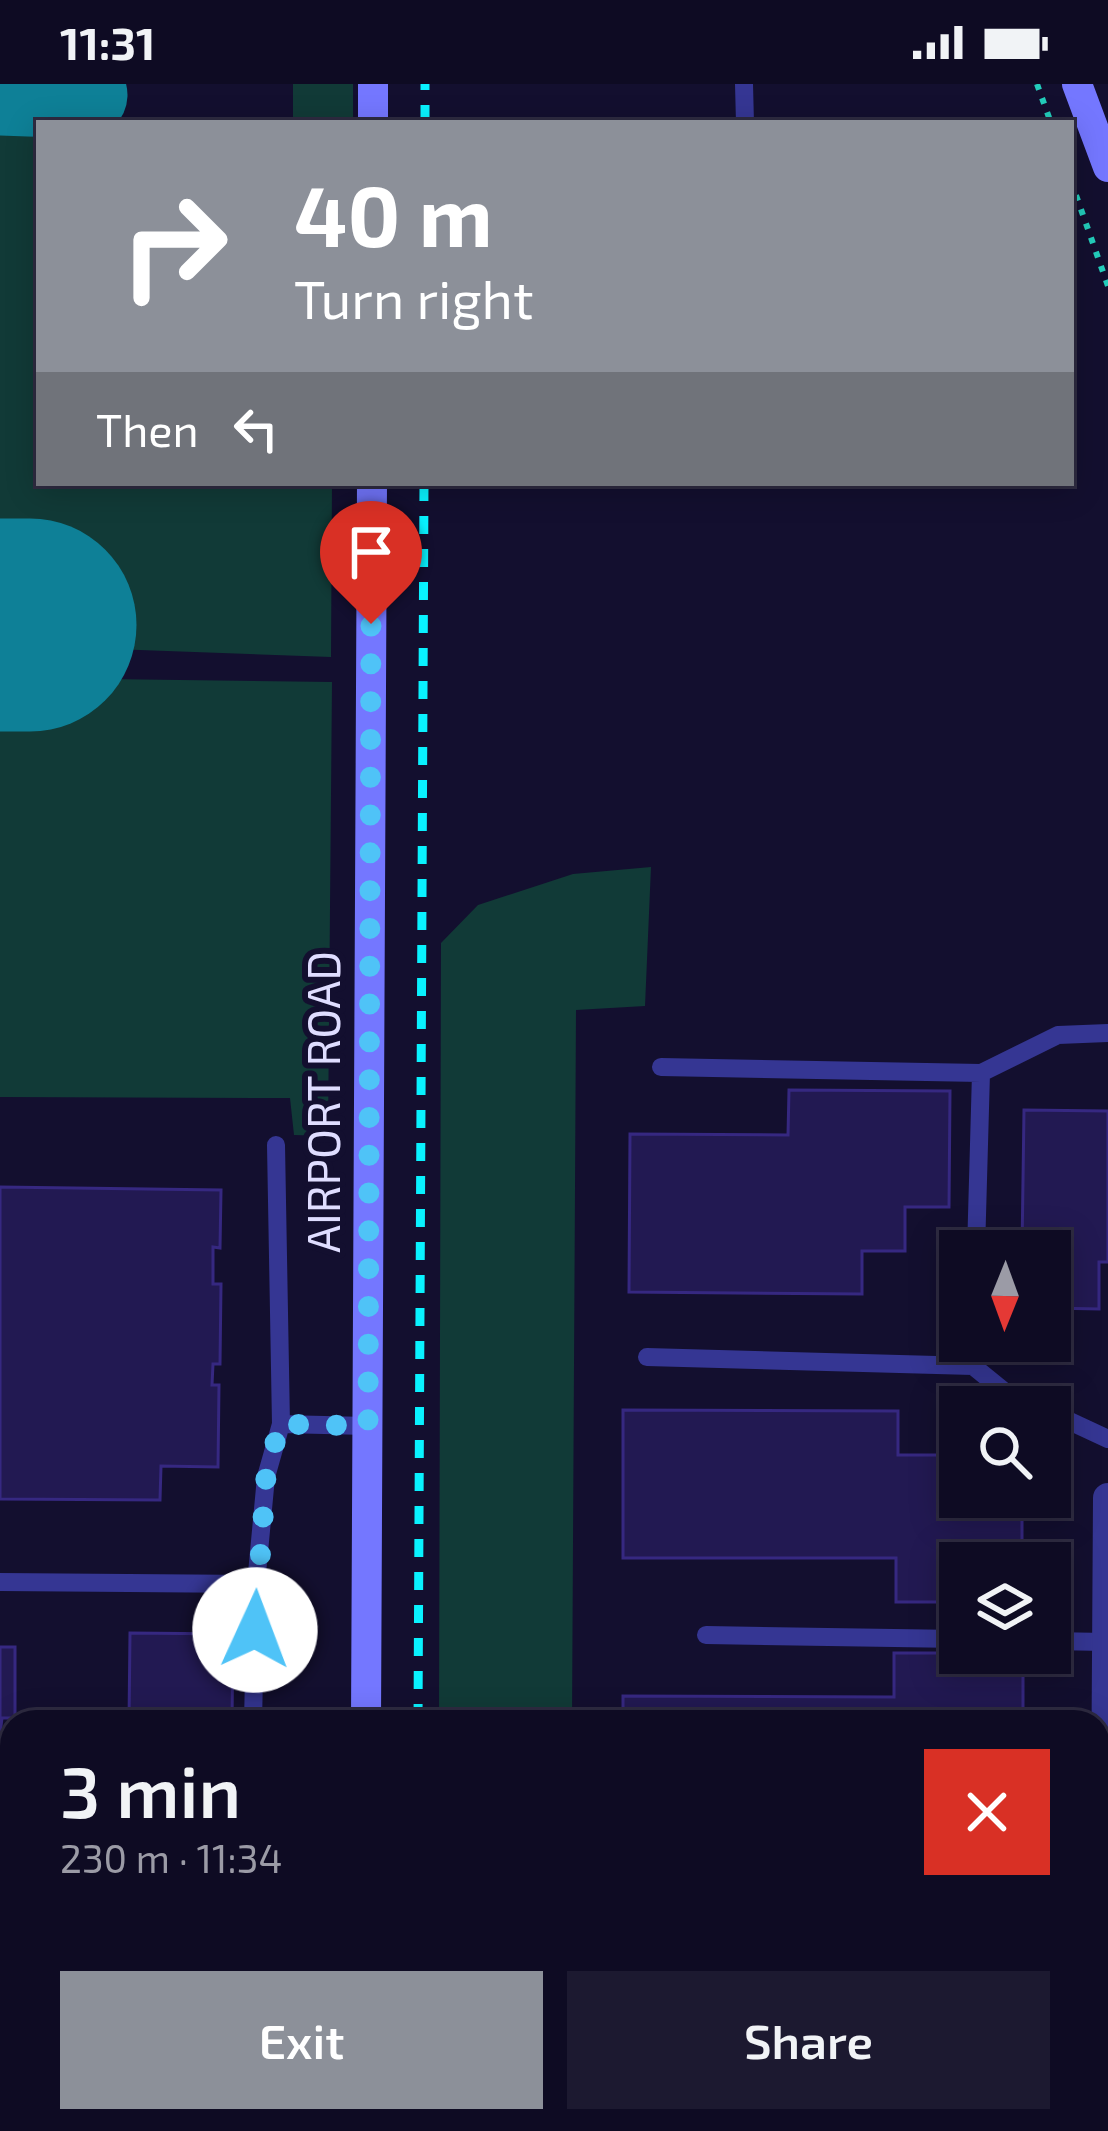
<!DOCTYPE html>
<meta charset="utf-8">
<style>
body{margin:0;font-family:"Exo 2",sans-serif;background:#1c1930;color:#f1f3f6;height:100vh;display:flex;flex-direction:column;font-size:45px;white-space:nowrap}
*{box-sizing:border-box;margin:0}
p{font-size:39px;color:#9b9ba6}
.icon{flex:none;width:66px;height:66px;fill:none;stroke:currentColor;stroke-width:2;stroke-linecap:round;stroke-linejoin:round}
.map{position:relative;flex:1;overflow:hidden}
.side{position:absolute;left:0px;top:1626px;width:1110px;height:423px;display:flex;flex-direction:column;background:#0e0b23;border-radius:36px 36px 0 0;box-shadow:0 6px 30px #0003,0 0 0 3px #2e2b41}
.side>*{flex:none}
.hud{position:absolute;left:36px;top:36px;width:1038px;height:366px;border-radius:0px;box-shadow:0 6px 30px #0003,0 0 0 3px #2e2b41;background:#8c9099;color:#fff;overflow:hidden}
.needle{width:78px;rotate:181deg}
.controls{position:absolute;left:939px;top:1146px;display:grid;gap:24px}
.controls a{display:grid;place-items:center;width:132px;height:132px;border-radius:0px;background:#0e0b23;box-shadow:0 6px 30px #0003,0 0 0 3px #2e2b41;font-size:60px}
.pin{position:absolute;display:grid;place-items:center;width:102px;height:102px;color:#fff;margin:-123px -51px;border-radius:50% 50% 50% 0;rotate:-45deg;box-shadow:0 0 12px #0007}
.pin .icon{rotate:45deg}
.me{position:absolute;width:132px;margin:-66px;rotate:2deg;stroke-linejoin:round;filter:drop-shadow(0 0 9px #0008)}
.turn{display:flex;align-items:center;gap:42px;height:252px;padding:0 60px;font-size:54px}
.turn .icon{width:156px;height:156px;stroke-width:2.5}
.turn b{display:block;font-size:84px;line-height:102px}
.then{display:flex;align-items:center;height:114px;padding:0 60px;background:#0003;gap:24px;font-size:45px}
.round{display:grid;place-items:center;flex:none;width:126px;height:126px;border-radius:0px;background:#1c1930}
.headline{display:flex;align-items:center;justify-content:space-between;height:204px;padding:0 60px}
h1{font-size:72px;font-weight:600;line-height:90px}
.cta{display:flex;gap:24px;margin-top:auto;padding:24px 60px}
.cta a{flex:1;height:138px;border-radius:0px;background:#8c9099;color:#fff;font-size:48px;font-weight:600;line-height:138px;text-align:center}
.cta a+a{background:#1c1930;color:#f1f3f6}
.status{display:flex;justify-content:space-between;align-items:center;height:84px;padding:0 60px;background:#0e0b23;direction:ltr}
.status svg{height:33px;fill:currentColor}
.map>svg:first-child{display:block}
</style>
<div class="status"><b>11:31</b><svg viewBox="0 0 49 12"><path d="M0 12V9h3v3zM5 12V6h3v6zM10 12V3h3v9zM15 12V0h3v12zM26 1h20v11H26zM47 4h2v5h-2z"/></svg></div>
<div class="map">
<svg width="1108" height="2047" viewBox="0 0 1108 2047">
<rect width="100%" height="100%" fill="#130f2f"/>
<path fill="#113a37" d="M293 0H353V39H293Z
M0 45 39 54V399H332L331 573 30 562V473L0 471Z
M29 594 332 598 328 1052 294 1051 290 1014 0 1013V643H26Z
M651 783 645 922 576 926 572 1638H439L441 859 478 821 573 790Z
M438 2037H569V2047H438Z"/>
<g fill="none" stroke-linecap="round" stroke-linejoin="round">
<path stroke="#0e8097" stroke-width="87" d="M0 8 84 11
M0 1849H12"/>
<path stroke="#0e8097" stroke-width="213" d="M0 541H30"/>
</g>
<path fill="#221952" stroke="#362881" stroke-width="3" d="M789 1006 950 1007 949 1123H905V1167H862V1210L629 1208 630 1050 788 1051Z
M1024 1026 1108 1027V1178H1099V1225L1050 1224V1167H1022Z
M0 1103 221 1106 220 1164 213 1163V1200H221L220 1280H213L212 1301H219L218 1383 161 1382 160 1416 0 1415Z
M623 1326 898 1327V1371H960V1413H1022V1479H960V1518H896V1474H623Z
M130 1549 233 1550 232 1638H129Z
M0 1563H15V1634H2L0 1650Z
M894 1569H1023V1638H623V1612L894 1613Z
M0 1650H12V1798H0Z
M25 2037H270V2047H21Z
M621 2037H1021V2047H621Z"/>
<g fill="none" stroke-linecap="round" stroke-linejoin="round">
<path stroke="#23cdbb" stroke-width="6" stroke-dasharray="6 9" stroke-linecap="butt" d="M1037 0 1051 39
M1071 97 1108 202"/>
<path stroke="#353693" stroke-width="18" d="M744 0 745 39
M661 983 981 989
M976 1167 981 989 1058 951 1108 949
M974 1257 973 1282 1005 1308 1038 1323
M647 1273 973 1282
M1050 1328 1108 1355
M281 1340 368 1342
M0 1498 256 1500 266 1393 281 1340 276 1061
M706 1551 960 1555
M1050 1557 1106 1558
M253 1638 256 1500
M0 1927 12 1899"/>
<path stroke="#353693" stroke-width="30" d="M1104 2047 1108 1414"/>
<path stroke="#7477ff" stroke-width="30" d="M1077 0 1108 83
M373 39V0
M366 1638 372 399
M297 2047 299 2037"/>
<path stroke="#09f2ff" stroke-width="9" stroke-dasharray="18 15" stroke-linecap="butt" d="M425 39V0
M418 1638 424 399
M416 2047V2037"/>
</g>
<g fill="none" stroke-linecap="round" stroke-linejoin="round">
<path stroke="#4fc3f7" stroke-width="21" stroke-dasharray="0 37.8" d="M255 1546 266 1393 280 1340 368 1342 371 540"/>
</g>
<g text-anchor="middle" stroke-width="12" stroke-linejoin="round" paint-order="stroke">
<g font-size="45" fill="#dfddff" stroke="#130f2f">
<text transform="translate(324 1018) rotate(-90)" y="16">AIRPORT ROAD</text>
</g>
</g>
</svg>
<div class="controls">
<a><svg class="needle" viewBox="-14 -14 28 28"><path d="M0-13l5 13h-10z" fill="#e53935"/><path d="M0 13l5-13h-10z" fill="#9b9ba6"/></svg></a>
<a><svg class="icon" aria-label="search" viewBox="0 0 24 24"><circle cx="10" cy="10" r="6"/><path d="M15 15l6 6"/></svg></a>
<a><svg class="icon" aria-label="layers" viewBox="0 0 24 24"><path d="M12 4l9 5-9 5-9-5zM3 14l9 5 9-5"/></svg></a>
</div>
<div class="pin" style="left:371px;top:540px;background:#d93025"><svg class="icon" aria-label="arrive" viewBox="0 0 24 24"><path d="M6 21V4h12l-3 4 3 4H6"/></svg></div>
<svg class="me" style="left:255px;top:1546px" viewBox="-20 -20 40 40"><circle r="19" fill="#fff"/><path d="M0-13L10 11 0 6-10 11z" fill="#4fc3f7"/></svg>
<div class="hud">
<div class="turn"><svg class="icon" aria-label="right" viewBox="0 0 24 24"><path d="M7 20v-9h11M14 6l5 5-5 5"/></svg><div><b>40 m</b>Turn right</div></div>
<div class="then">Then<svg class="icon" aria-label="left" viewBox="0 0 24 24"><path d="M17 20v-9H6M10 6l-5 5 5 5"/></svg></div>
</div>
<section class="side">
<div class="headline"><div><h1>3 min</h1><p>230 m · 11:34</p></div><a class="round" style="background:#d93025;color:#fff"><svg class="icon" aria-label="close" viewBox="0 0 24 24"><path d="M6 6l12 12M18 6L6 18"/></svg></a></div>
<div class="cta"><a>Exit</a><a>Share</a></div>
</section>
</div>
